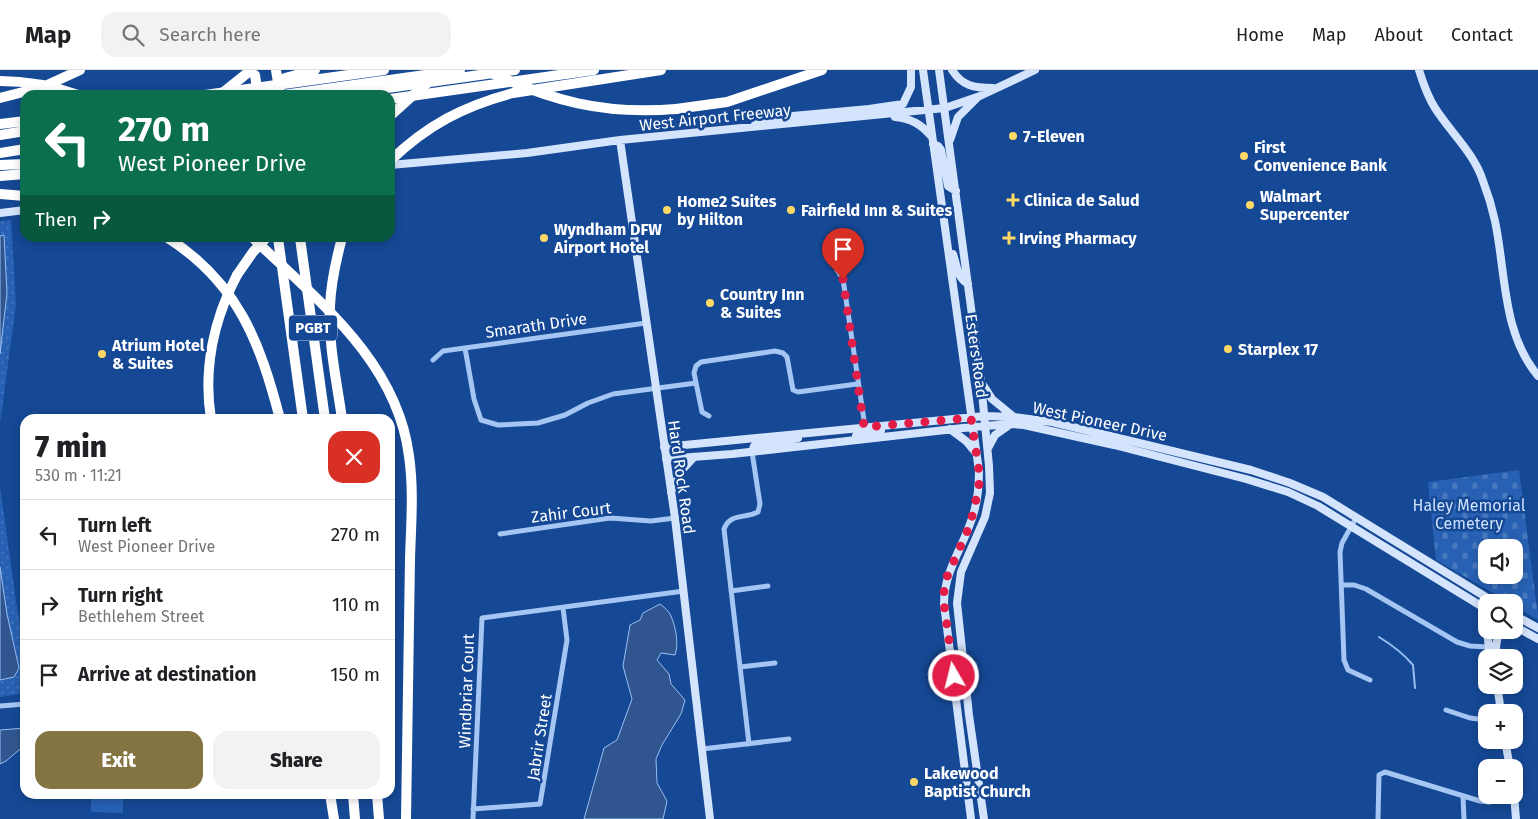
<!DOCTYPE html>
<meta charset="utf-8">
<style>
body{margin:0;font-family:"Fira Sans",sans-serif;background:#f2f2f2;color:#202124;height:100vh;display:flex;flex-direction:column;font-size:19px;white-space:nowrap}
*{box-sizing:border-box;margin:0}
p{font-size:16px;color:#757577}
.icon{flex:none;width:28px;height:28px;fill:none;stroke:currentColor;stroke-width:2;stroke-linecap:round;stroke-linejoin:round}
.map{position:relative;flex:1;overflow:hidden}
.side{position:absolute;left:20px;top:344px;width:375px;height:385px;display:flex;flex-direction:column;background:#fff;border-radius:15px;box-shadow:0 2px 8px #0003}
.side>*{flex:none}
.hud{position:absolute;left:20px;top:20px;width:375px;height:152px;border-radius:15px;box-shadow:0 2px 8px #0003;background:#0b6e4f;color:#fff;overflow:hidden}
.fabs{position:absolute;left:1478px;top:469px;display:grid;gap:10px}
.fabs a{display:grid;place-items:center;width:45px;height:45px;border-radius:10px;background:#fff;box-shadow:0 2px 8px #0003;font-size:25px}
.pin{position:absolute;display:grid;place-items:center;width:42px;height:42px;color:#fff;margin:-51px -21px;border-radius:50% 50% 50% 0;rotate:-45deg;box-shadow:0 0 5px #0007}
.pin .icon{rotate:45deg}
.me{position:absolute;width:55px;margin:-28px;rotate:352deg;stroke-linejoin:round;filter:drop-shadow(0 0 4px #0008)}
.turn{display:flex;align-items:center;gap:18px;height:105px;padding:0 15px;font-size:22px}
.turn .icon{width:65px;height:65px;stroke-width:2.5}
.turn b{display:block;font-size:35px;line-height:42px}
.then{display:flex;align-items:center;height:48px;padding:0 15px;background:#0003;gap:10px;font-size:19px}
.round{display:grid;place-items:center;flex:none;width:52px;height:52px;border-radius:15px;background:#f2f2f2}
.headline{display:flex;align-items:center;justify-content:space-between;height:85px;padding:0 15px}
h1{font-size:30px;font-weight:800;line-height:38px}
.action{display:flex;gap:10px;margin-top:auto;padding:10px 15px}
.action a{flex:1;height:58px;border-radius:15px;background:#847442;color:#fff;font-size:20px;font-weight:800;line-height:58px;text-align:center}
.action a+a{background:#f2f2f2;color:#202124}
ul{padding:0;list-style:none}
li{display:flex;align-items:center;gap:15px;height:70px;padding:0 15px;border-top:1px solid #e0e0e0}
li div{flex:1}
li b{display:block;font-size:19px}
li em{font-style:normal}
header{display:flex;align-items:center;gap:30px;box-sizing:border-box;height:70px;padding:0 25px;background:#fff;border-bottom:1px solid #e0e0e0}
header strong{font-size:24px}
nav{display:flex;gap:28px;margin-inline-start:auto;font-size:18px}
.search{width:350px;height:45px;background:#f2f2f2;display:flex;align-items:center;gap:12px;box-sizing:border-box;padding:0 18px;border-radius:15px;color:#757577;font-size:19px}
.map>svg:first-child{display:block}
</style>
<header>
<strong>Map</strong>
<div class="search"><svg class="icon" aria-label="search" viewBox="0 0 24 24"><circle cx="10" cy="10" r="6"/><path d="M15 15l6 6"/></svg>Search here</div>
<nav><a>Home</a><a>Map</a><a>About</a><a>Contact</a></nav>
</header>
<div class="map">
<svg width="1538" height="749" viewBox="0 0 1538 749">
<defs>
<pattern id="grass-dots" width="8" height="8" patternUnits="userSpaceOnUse" patternTransform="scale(1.25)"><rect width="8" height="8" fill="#2861b4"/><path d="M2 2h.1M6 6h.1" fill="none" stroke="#4879bf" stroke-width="1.8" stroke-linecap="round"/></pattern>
<pattern id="cemetery-stones" width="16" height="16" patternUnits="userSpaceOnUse" patternTransform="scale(1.25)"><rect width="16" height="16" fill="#2861b4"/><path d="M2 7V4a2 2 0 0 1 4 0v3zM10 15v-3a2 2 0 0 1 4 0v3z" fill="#4879bf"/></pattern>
</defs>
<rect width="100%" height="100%" fill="#154895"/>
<path fill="url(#grass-dots)" d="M11 150 16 234 0 354V367V151Z
M0 417 17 538 25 578V623L0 627Z"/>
<path fill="url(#cemetery-stones)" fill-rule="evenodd" d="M1519 400 1538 546V550L1514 536V532H1509L1436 490 1428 412ZM1486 478H1514V505H1486Z"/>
<path fill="#2861b4" d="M91 724H123V743L91 742Z"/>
<path fill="#31568f" stroke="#98bff4" d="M4 165 7 223 0 284V166Z
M0 497 7 544 19 598 14 607 0 610Z
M660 534C664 537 669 541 671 546 676 558 679 574 675 585L661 583 657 590 669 604 671 614 685 630 681 644 662 675 656 689 657 713 667 731 663 749H584L604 678 617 670 632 629 623 596 630 555 640 550 643 543Z
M25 658V675L6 691 0 694V660Z"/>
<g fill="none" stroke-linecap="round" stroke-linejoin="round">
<path stroke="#98bff4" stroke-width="2" d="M1379 567C1392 575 1403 583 1413 595L1415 618"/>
<path stroke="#a5c5f2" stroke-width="5" d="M837 200 843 209 865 357
M465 278 474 329 481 350 498 355 538 353 565 345 588 333 613 324 696 313
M433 290 443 281 646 253
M709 346 702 342 694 303 696 296 701 292 775 281 783 283 787 287 793 320 798 322 857 314
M1356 448 1342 473 1340 482 1344 590 1348 600 1370 610
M500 464 610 448 651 451 675 448
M1342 515H1354L1366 519 1457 572 1470 576 1488 577
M731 521 768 516
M740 597 775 593
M0 636 25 634
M1446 640 1470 648 1486 650
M749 674 724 459C730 443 744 449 758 442L760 434 752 382
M702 679 789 669
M1463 726 1464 749
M473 739 540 734 567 570 563 538
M473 749 482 548 684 521
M1378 749 1379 705 1385 702 1480 731 1489 732 1514 728"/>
<path stroke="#d4e4fc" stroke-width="8" d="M923 0 979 401C979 419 977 437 970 454 960 482 944 503 944 534L971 749
M939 0 981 312 989 396 990 423 985 447 961 502 957 533 969 645 984 749
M952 0C962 16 974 18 993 18
M1419 0C1423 13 1428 27 1435 38 1451 63 1474 83 1483 111 1488 124 1492 137 1495 151 1506 203 1502 263 1538 306
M895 47C912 49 921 54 932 67
M755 55 771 48 869 39 903 34 911 17V0
M620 70 675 448 710 749
M950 70 958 47 977 28
M933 74 938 76 941 80 948 116 956 121
M390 95 527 83 620 70 945 38 980 26 1035 0
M0 143 25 140
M953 184C957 196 957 207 968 214
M983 315 992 329 1014 347
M950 359 966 371 976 383
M856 366 881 360
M664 377 985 346 1014 347 1052 352 1251 400 1290 413 1323 427 1494 532
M988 378 995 365 1008 356
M752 382 754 376 798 368
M666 389 732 384 972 357 1011 354 1024 355 1114 375 1246 409 1288 422 1318 436 1486 539
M671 422 682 400 694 387
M1514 545 1538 558
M1514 556 1538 569
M1487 560 1490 588
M1497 588 1496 576 1499 560
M1495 615 1498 621 1501 642
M1505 670 1510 698
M1514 724 1516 749"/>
<path stroke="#fff" stroke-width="10" d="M285 8 315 0
M205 25 384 0
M283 25 460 0
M338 25 515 0
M0 28 43 17 80 0
M390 29 594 0
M676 39 727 32 822 0
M0 54 25 51
M0 65 25 61
M0 83 25 79
M390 91C427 55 464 36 513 23L661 0
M0 95 25 94
M0 106 25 104
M0 124 25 126
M168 168C238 213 260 272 280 349
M278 168 303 349
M300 168 325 349
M237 205 253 182 266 168
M342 349C337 312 328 274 330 236 331 213 336 190 342 168
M330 724 334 749
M353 724 355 749
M377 724 379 749
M406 749 410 489"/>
<path stroke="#fff" stroke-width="10" d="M276 0 280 25
M485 0C551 31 603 45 676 39
M255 5 258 25
M0 11C26 11 53 16 78 25
M220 25 251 0
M390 46 421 18 445 0
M253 168C317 230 397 291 409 386 414 420 411 455 410 489
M211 349C203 299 214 249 237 205"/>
</g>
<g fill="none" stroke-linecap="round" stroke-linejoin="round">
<path stroke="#e11d48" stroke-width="9" stroke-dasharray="0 16.2" d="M843 209 864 357 971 348 979 401V417L970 455 946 509 944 520V534L954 606"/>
</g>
<g fill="#ffd966" stroke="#154895" stroke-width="2">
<circle cx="1013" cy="66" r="5"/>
<circle cx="1244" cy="86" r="5"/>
<path d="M1010.5 122.5h5v5h5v5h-5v5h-5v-5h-5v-5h5z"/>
<circle cx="1250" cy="135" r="5"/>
<circle cx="667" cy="140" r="5"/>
<circle cx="791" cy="140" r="5"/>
<circle cx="544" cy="168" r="5"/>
<path d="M1006.5 160.5h5v5h5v5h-5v5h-5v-5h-5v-5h5z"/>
<circle cx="710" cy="233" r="5"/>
<circle cx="1228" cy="279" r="5"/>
<circle cx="102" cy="284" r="5"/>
<circle cx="914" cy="712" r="5"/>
</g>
<g text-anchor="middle" stroke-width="5" stroke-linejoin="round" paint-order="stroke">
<rect fill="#154895" stroke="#b9c8df" stroke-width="1" x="289" y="245.5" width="48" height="25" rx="4"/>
<g font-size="15" font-weight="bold" fill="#fff">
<text x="313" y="263">PGBT</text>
</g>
<g font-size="16" fill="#fff" stroke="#154895">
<text transform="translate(715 47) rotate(-6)" y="6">West Airport Freeway</text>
<text transform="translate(536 255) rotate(-8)" y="6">Smarath Drive</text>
<text transform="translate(977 286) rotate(82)" y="6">Esters Road</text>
<text transform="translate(1100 351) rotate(12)" y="6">West Pioneer Drive</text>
<text transform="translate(682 407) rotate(82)" y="6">Hard Rock Road</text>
<text transform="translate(571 442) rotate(-7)" y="6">Zahir Court</text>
<text transform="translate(466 621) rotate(-88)" y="6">Windbriar Court</text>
<text transform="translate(539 667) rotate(-81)" y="6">Jabrir Street</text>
</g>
<g font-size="16" font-weight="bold" fill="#fff" stroke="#154895" text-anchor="start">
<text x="1023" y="72">7-Eleven</text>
<text x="1254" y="83">First<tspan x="1254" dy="18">Convenience Bank</tspan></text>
<text x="1260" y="132">Walmart<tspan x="1260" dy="18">Supercenter</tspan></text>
<text x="1024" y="136">Clinica de Salud</text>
<text x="677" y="137">Home2 Suites<tspan x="677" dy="18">by Hilton</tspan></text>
<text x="801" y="146">Fairfield Inn &amp; Suites</text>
<text x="554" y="165">Wyndham DFW<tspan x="554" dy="18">Airport Hotel</tspan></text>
<text x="1019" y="174">Irving Pharmacy</text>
<text x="720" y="230">Country Inn<tspan x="720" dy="18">&amp; Suites</tspan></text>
<text x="112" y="281">Atrium Hotel<tspan x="112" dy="18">&amp; Suites</tspan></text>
<text x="1238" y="285">Starplex 17</text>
<text x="924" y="709">Lakewood<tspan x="924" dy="18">Baptist Church</tspan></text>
</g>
<g font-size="16" fill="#cde0fc" stroke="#154895">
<text x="1469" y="441">Haley Memorial<tspan x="1469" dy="18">Cemetery</tspan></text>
</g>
</g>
</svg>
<div class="fabs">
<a><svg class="icon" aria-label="sound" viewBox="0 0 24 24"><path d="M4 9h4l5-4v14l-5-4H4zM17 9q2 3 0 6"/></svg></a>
<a><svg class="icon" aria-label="search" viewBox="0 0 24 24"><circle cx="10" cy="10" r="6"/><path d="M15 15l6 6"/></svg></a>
<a><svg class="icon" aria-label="layers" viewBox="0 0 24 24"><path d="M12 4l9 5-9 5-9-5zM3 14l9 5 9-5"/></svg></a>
<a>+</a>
<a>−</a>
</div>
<div class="pin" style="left:843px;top:209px;background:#d93025"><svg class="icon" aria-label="arrive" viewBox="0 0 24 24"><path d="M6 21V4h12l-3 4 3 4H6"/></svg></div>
<svg class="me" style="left:954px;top:606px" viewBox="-20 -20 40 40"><circle r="17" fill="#e11d48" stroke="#fff" stroke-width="3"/><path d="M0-11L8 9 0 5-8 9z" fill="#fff"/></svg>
<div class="hud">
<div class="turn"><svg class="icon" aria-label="left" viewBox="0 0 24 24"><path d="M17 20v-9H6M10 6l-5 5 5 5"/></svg><div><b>270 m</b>West Pioneer Drive</div></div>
<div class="then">Then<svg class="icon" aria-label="right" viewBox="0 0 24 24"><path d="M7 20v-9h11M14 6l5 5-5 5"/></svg></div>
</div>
<section class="side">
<div class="headline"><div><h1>7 min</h1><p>530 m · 11:21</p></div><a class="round" style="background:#d93025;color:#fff"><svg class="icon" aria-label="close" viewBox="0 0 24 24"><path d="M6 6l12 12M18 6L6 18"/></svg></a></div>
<ul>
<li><svg class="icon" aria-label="left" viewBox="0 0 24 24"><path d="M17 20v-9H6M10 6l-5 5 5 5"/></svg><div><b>Turn left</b><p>West Pioneer Drive</p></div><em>270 m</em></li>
<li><svg class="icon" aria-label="right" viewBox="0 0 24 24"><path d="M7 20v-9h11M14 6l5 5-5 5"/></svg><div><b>Turn right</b><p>Bethlehem Street</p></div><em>110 m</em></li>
<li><svg class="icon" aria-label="arrive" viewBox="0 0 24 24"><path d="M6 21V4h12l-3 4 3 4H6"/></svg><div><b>Arrive at destination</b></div><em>150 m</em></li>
</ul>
<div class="action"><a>Exit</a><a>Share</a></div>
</section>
</div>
